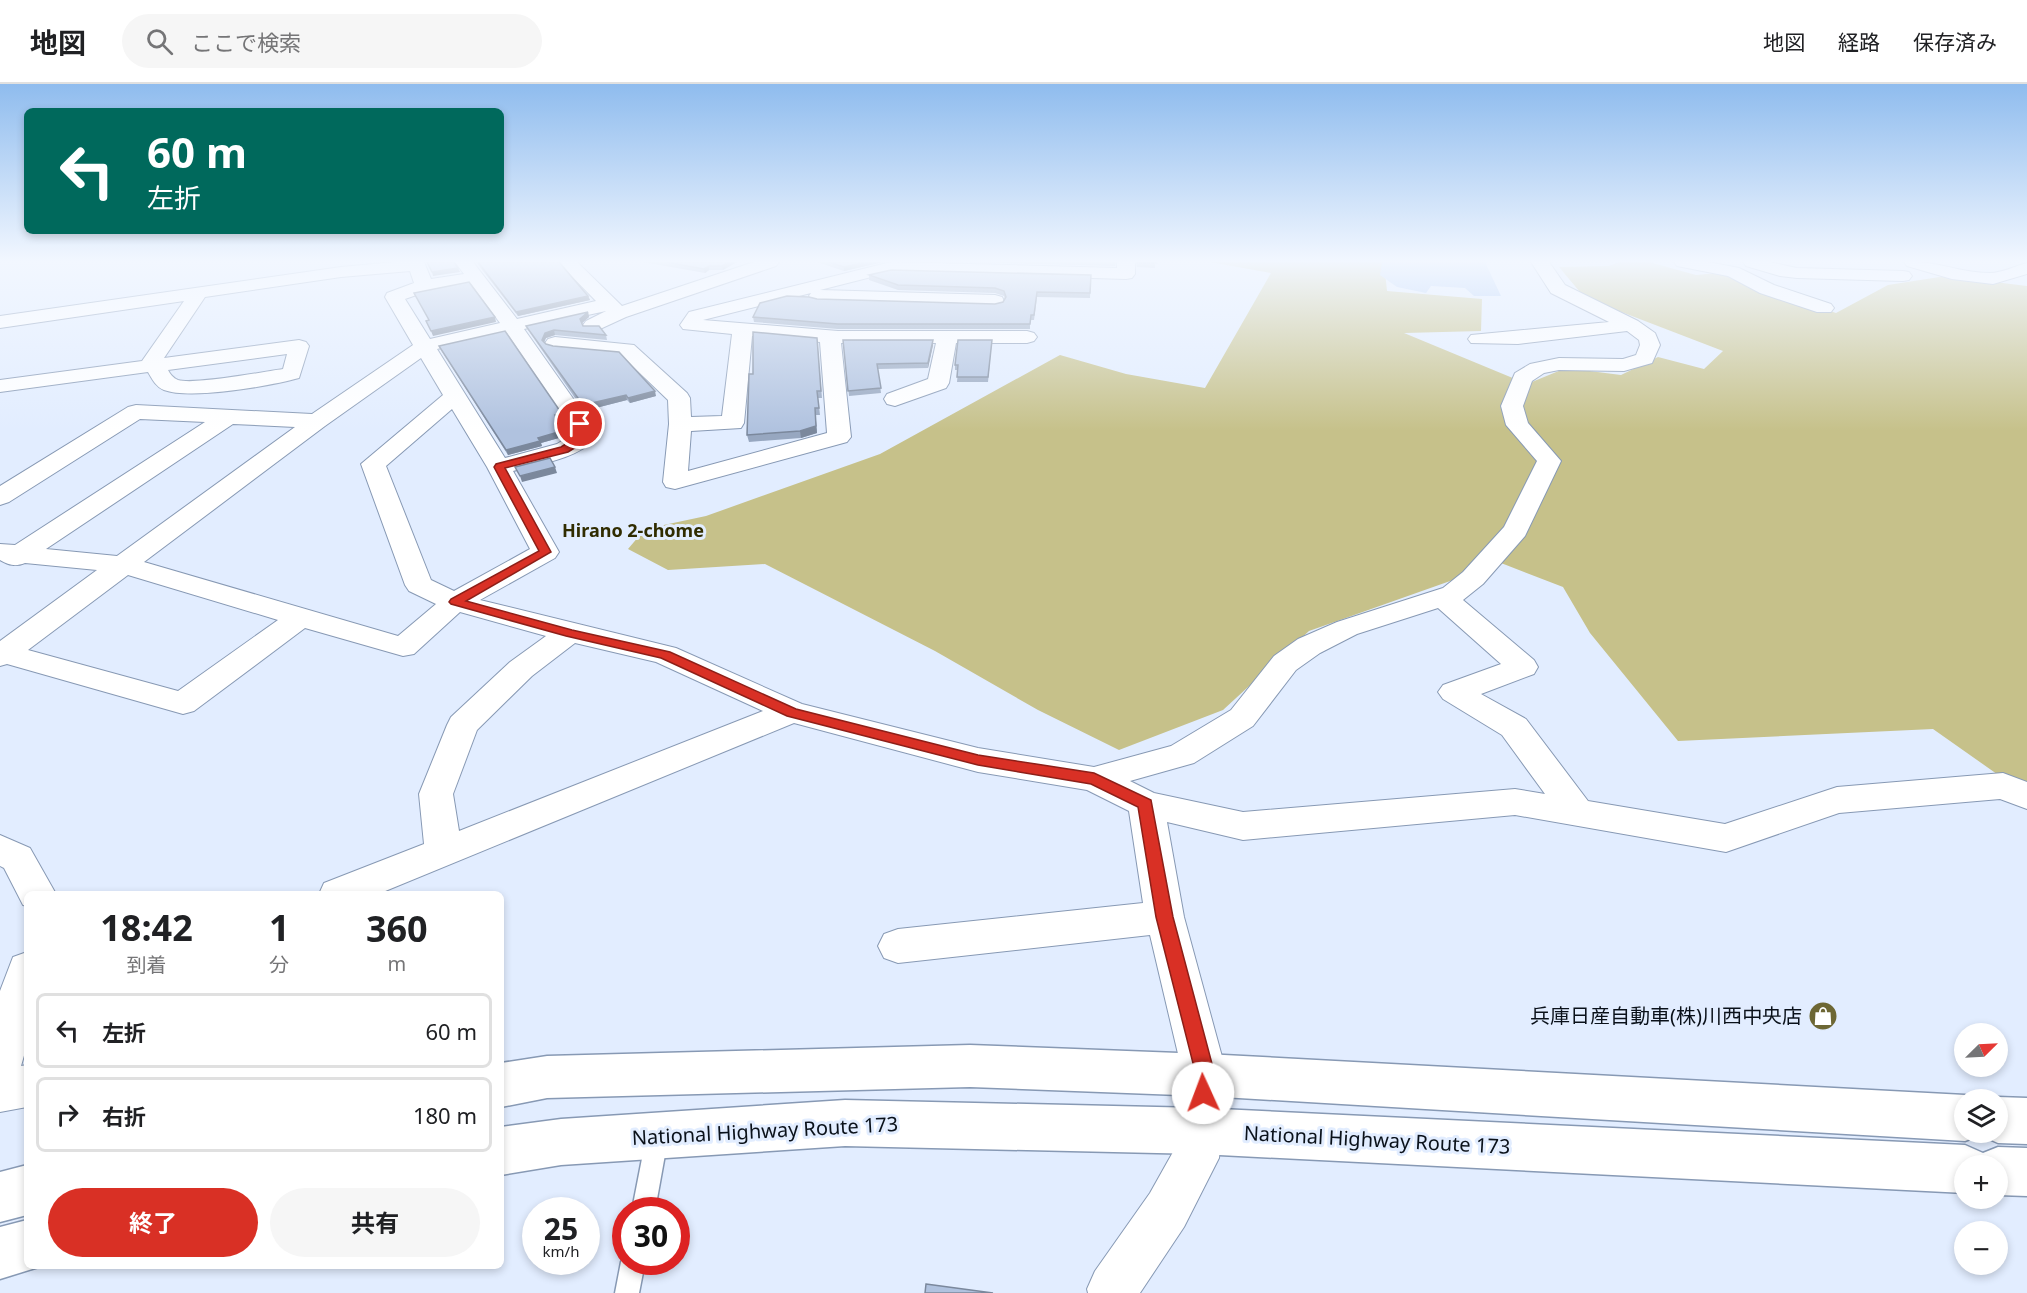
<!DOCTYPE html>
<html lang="ja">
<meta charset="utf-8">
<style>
body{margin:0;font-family:"Noto Sans","Noto Sans JP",sans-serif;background:#f6f6f6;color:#202124;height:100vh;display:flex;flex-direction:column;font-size:22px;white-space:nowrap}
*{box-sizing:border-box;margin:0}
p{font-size:20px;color:#757577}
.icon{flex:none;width:33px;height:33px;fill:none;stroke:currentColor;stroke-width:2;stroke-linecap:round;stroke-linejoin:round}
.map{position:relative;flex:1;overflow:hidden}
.details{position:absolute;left:24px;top:807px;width:480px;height:378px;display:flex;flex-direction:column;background:#fff;border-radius:9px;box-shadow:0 3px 9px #0003}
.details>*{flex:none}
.guide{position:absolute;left:24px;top:24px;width:480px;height:126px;border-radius:9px;box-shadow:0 3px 9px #0003;background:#00695c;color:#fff;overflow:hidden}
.needle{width:39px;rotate:66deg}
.buttons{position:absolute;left:1954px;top:939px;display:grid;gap:12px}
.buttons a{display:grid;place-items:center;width:54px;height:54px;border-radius:50%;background:#fff;box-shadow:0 3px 9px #0003;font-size:30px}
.speed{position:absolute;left:522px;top:1113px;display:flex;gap:12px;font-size:30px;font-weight:700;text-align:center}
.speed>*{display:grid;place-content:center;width:78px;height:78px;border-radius:50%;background:#fff;box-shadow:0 3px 9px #0003;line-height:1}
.speed small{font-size:15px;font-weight:400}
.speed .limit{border:9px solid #d22;background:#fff;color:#111}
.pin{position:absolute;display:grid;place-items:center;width:51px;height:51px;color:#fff;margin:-26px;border:3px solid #fff;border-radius:50%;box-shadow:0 2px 6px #0007}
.me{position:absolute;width:66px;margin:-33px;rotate:358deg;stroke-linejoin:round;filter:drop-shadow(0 0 4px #0008)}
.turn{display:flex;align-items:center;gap:21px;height:126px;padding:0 24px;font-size:27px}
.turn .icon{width:78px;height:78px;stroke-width:2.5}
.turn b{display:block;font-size:42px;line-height:51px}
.eta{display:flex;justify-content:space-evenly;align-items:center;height:102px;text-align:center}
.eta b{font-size:36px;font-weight:700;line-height:42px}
.cta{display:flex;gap:12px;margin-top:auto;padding:12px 24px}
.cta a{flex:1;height:69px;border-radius:36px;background:#d93025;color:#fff;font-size:24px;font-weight:700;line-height:69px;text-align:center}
.cta a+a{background:#f6f6f6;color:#202124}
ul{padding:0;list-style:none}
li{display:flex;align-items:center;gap:18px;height:75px;margin:0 12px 9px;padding:0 12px;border:3px solid #e0e0e0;border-radius:9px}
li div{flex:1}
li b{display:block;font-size:22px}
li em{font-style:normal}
header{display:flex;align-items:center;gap:36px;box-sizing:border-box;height:84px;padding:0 30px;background:#fff;border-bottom:2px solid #e0e0e0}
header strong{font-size:28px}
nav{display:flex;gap:33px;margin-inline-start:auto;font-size:21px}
.search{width:420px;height:54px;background:#f6f6f6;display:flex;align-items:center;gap:15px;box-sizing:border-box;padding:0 21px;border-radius:33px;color:#757577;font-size:22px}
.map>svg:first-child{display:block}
</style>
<header>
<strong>地図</strong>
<div class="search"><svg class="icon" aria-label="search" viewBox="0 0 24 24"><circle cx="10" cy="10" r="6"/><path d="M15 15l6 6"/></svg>ここで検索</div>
<nav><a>地図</a><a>経路</a><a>保存済み</a></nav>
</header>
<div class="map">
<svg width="2027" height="1209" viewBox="0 0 2027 1209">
<rect width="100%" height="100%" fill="#e2edff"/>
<path fill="#c6c18a" d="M1210 178H1384L1387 207 1482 215 1481 247 1404 249 1527 300 1566 284 1621 291 1658 273 1704 285 1723 267 1585 214 1559 183 1609 182 1619 178H1649L1696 191 1718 189 1836 229 1888 201 1946 192 2027 202V703L2004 695 1933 645 1678 657 1590 549 1563 503 1501 479 1309 547 1223 626 1119 666 1038 626 935 567 765 480 668 486 628 465 645 445 706 432 880 370 1060 271 1126 290 1205 304 1271 189Z"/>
<path fill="#aac8f6" d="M1382 178H1485L1501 212H1474L1465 204 1431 202 1426 209 1397 203 1380 191Z"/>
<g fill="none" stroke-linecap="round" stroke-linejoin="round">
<g stroke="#8799b4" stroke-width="3">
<path id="lane" d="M657 1043 665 1047 668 1054 655 1126H632L646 1054 649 1047Z
M626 1169V1178H645L639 1209H615L621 1178Z"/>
</g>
<g stroke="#8799b4" stroke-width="2">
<path id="street" d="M395 178H424L431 195 464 190 455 178H473L517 235 596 217 558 178H577L622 222 754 178H779L776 182 626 233 600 245H586L583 241 586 237 606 227 524 245 591 340 594 355C580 374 535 381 513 387L559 468 555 474 480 516 676 564 802 620 978 664 1094 683 1171 662 1231 626 1274 572 1298 555 1337 538 1443 504 1463 488 1504 443 1537 377 1506 341 1501 322 1515 289 1530 280 1559 274 1623 275 1636 271 1640 261 1639 256 1627 247 1518 260 1471 259 1468 255 1471 251 1609 238 1551 209 1531 178H1549L1565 201 1638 237 1655 249 1660 261 1652 279 1624 287 1559 286 1544 289 1532 297 1523 322 1528 339 1561 377 1525 452 1483 500 1463 516 1534 576 1538 583 1534 590 1481 610 1526 635 1588 717 1725 740 1837 703 2003 689 2027 698V725L2000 715 1839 729 1726 768 1515 731 1243 756 1167 738 1184 833 1227 991 1219 1074 1184 1143 1140 1209H1088L1087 1205 1095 1187 1150 1109 1173 1068 1183 991 1150 851 898 879 884 874 878 862 884 850 898 845 1143 819 1129 727 1087 706 978 688 794 639 378 810H319L324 799 424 760 419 710 447 641 451 633 510 578 546 552 460 528 414 570 403 572 305 544 194 627 183 630 7 580 0 582V557L97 486 25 479C15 483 9 481 0 476V460L15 461 205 338 140 335 9 418 0 421V402L128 323 136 321 312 330 413 261 385 213 387 209 414 199 410 187 341 193 205 213 164 274 299 256 306 258 309 262 299 294C270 302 191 316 164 306 156 303 152 295 148 288L0 308V296L142 277 184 217 0 244V232L341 183ZM471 200 500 239 430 255 405 215 428 207ZM507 249 569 340 570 352 557 360 505 374 437 265ZM287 270 283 285C262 288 195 301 178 296 173 294 170 290 168 286ZM421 274 443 311 361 380 405 501 409 507 436 520 398 552 144 478 325 342ZM452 325 487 383 530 465 454 507 431 496 386 382ZM233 340 295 343 117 472 46 465ZM128 491 278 536 178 607 28 566ZM1438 524 1501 580 1443 601 1438 608 1443 615 1502 651 1545 710 1515 705 1243 728 1154 709 1130 697 1194 679 1253 642 1296 586 1320 569 1357 550ZM575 559 656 578 763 627 459 747 453 710 477 646 532 592Z
M891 178 1117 184V178H1135V190L1132 194 1126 195 891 188 820 206 995 211 1002 213 1004 217 1002 221 995 223 818 218 811 216 809 212 811 209 703 236 838 247H1027L1034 249 1037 253 1034 257 1027 259H956L949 299 946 304 895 322 887 320 884 315 887 310 928 295 936 259H841L851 353 847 358 675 405 666 403 663 398 669 340 668 316 621 271 555 265 548 263 545 259 548 255 555 253 634 261 687 309 690 314 691 333 722 332 732 250 683 245 680 241 689 228ZM752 252 820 258 827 349 688 387 691 347 741 344 744 339Z
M1674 178H1708L1739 184 1774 201 1831 220 1834 224 1831 228H1817L1760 209 1728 192 1677 182Z
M1743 178H1769L1797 184 1903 187 1909 188 1912 192 1909 196 1903 197 1797 194 1780 192 1746 182Z
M1904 178C1934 176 1960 189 1990 189 2002 189 2015 182 2027 179V190L1993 200 1952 195 1907 182Z
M0 751 30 764 56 810H27V822L23 821 4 784 0 782Z
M27 868V961L21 982 27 981V1023L0 1028V907L13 873Z"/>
</g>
<g stroke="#8799b4" stroke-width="3">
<path id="highway" d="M970 961 1205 970 1965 1011 1976 1016H1965V1048H1998V1016H1992L1998 1013 2027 1014V1060L1998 1059 1980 1051 1965 1057 1205 1012 970 1003 547 1014 501 1023V979L547 972Z
M845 1016 1200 1024 1965 1061 1983 1069 1998 1063 2027 1064V1112L1998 1111V1082H1965V1109L1200 1070 845 1062 561 1081 501 1091V1043L561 1035Z
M27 1081V1131L0 1138V1088Z
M27 1136V1182H42L0 1195V1143Z"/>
</g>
<use href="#lane" fill="#fff" fill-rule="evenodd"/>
<use href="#street" fill="#fff" fill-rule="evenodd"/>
<use href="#highway" fill="#fff" fill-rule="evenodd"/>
</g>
<path fill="#97a7c0" d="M476 178H559L588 212 590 216 518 232Z
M643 178H737L723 186H709L705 189Z
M817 178H883L844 187Z
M965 178H1116L1115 182Z
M1136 178H1155V184L1137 183Z
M869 191H1091L1090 214 1037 213 1034 236H1030V245H838L754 238 753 233 817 215 995 220 1003 218 1005 215 1004 212 995 209 898 206 869 196Z
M588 228 589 233 582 239 583 242 606 251 607 256 555 251 546 254 544 258 546 260 656 312 630 319 627 316 584 327 528 246 526 242Z
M817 254 822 314H818L820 331H815L817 349 801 354 749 358 747 351 753 290Z
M843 256 933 261 928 284 878 285 881 309 849 312Z
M992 256 988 298H957L958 286H955V281Z
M439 262 561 332V335L558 336 566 352 541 359 542 362 508 371 441 266Z"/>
<path fill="#7b889c" d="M729 178H737L723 186 722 182Z
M865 178H883L844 187V183Z
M709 182V186L705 189 704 185Z
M458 184 460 188 433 192 432 188Z
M588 212 590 216 518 232 516 228Z
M588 228 589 233 581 240 580 235Z
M495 233 496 238 433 252 431 247Z
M554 246 555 251 546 254 543 260 542 256 545 249Z
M933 256V261L928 284V279Z
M655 307 656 312 630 319 628 314Z
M626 311 627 316 584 327 583 321Z
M815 324 817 349 801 354 800 347Z
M560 327 561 335 557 336 555 331Z
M565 346 566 352 541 359 542 362 508 371 506 366 538 354Z
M555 383 557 389 522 398 520 392Z"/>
<path fill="#b0c2df" stroke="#7b889c" stroke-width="1.5" d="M427 178H454L458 184 432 188Z
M478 178H559L588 212 516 228Z
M666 178H729L722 182H709L704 185Z
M829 178H865L844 183Z
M1137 178H1155L1156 179H1138Z
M891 186 1091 191 1090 209 1037 208 1034 231H1031L1030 240H838L753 233 760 219 787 212 809 213 817 215 995 220 1003 218 1006 213 1004 207 995 204 898 201 869 191Z
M469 198 495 233 431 247 426 237 429 236 414 209Z
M588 228 580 235 583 242H599L606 251 554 246 545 249 542 256 546 260 553 262 619 268 655 307 628 314 626 311 583 321 526 242Z
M505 247 560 327V330L555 331 565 346 538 354 540 357 506 366 439 262Z
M753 248 817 254 821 307H817L819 324H815L816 342 800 347 747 351 749 290H753Z
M843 256H933L928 279 877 280 881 304 848 307Z
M958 256H992L988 293H957L958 281H955Z
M550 374 555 383 520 392 515 383Z
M926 1200 993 1209H925Z"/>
<linearGradient id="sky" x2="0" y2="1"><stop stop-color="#8fbcee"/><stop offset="0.51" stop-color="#f2f7ff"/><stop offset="1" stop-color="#f2f7ff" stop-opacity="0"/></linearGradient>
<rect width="2027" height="347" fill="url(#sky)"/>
<path fill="#d93025" stroke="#8d1f18" stroke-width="1.5" d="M580 337 585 340 586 357 568 368 505 384 551 468 466 517 572 546 670 568 796 625 978 671 1094 689 1151 716 1173 833 1215 991 1210 1016 1203 1018 1196 1016 1194 1009 1196 991 1156 833 1138 723 1091 700 978 681 787 632 661 574 566 552 451 520 449 518 451 515 539 467 494 383 496 380 561 363 577 353 575 340Z"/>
<defs>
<g id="shop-disc" transform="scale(1.5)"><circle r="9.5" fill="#6d6734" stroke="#e2edff"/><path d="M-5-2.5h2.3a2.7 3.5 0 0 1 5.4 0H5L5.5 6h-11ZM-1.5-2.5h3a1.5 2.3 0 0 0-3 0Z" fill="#fff"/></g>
</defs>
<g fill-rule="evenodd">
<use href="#shop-disc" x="1823" y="932"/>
</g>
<g text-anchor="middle" stroke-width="6" stroke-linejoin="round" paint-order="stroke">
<g font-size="18" font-weight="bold" fill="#302c00" stroke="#e2edff">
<text x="633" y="453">Hirano 2-chome</text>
</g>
<g font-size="20" fill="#0a111a" stroke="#e2edff" text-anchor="end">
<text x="1802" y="939">兵庫日産自動車(株)川西中央店</text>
</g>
<g font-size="20" fill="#0a111a" stroke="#e2edff">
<text transform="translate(765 1047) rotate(-3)" y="7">National Highway Route 173</text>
<text transform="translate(1377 1056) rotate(3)" y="7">National Highway Route 173</text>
</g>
</g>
</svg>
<div class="buttons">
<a><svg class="needle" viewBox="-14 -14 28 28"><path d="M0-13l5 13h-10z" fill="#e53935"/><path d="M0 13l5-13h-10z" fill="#757577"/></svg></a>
<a><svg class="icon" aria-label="layers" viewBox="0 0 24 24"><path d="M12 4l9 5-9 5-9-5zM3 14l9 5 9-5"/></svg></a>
<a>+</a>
<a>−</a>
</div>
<div class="speed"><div>25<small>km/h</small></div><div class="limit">30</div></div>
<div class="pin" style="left:580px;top:340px;background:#d93025"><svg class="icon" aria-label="arrive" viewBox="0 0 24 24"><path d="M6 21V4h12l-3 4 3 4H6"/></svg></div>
<svg class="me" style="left:1203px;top:1009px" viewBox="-20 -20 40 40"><circle r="19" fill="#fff"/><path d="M0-13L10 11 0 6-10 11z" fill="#d93025"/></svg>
<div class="guide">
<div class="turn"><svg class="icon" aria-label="left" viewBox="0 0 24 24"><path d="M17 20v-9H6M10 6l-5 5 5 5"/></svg><div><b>60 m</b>左折</div></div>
</div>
<section class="details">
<div class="eta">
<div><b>18:42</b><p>到着</p></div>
<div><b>1</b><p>分</p></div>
<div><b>360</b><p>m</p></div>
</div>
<ul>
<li><svg class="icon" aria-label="left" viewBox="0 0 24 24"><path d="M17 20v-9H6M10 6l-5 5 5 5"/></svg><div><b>左折</b></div><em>60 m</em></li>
<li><svg class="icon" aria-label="right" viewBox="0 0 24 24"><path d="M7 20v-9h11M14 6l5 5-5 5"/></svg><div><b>右折</b></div><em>180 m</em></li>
</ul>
<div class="cta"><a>終了</a><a>共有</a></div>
</section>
</div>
